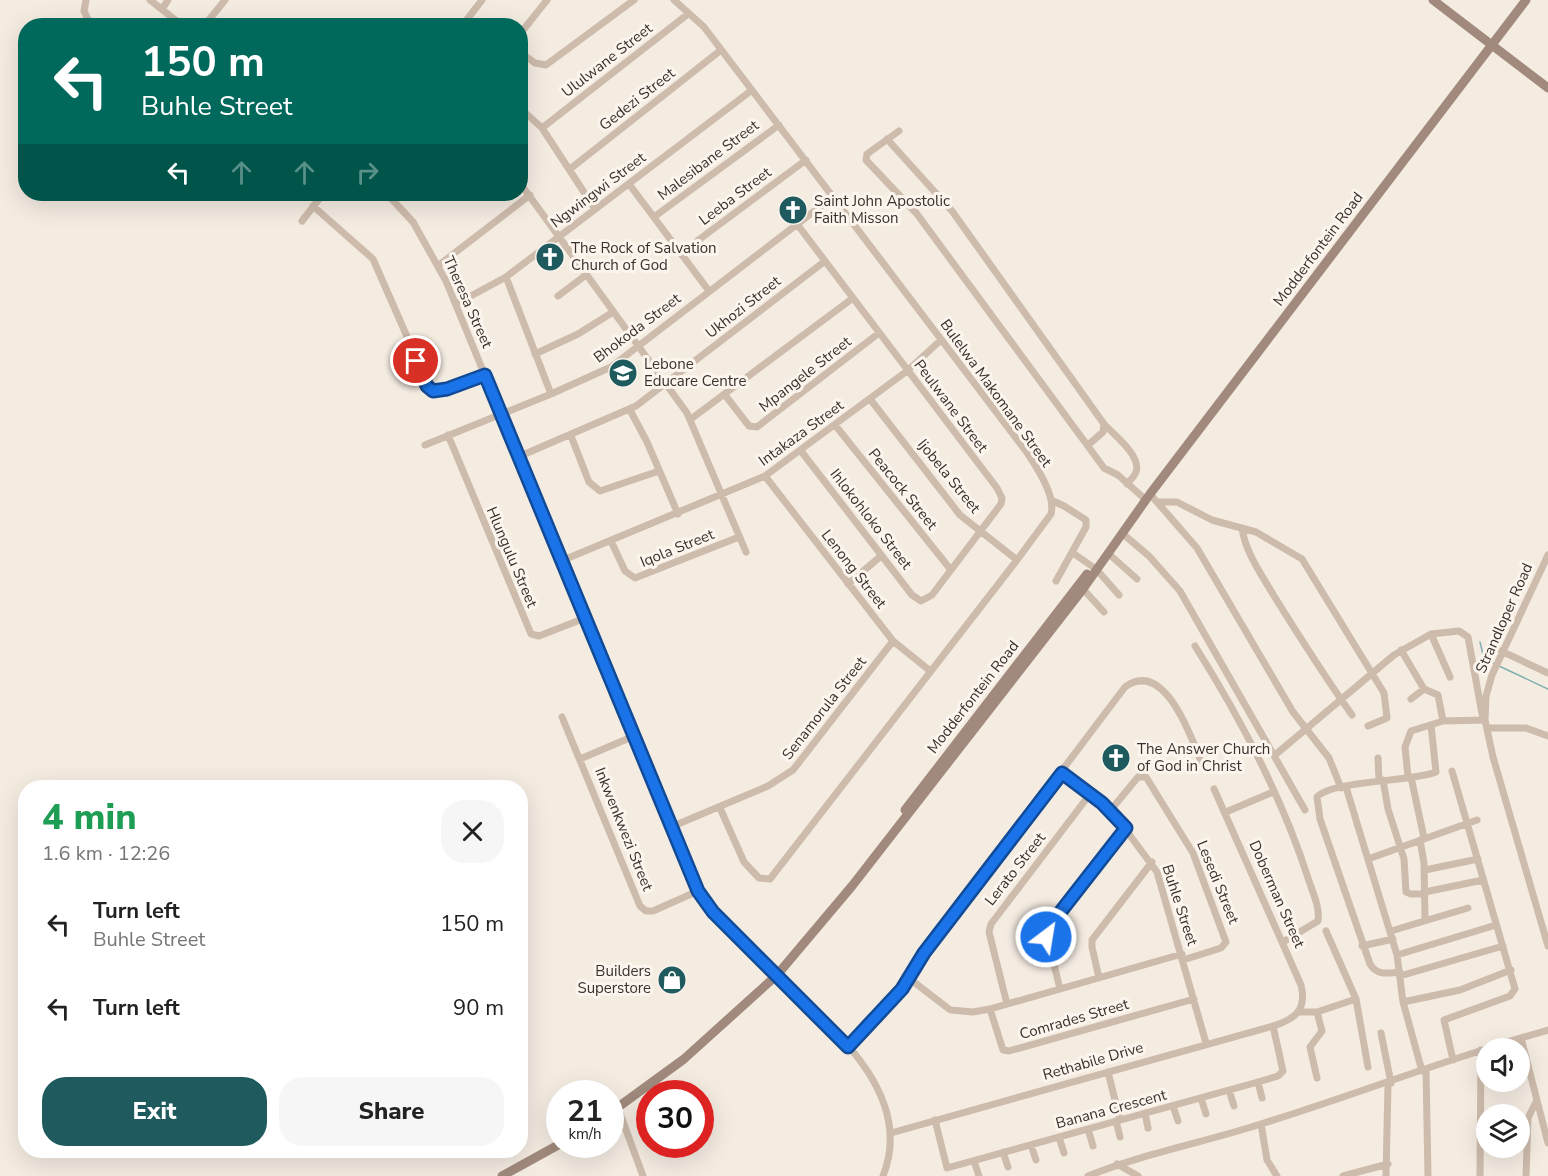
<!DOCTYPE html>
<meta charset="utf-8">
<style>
body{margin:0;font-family:"Nunito Sans",sans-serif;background:#f6f6f6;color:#222;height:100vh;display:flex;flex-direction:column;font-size:22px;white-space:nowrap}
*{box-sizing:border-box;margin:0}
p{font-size:20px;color:#767676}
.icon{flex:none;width:33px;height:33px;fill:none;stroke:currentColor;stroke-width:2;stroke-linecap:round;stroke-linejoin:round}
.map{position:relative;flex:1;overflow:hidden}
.side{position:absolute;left:18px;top:780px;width:510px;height:378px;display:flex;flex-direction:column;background:#fff;border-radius:24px;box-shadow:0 6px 24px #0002}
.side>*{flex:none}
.hud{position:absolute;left:18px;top:18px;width:510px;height:183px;border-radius:24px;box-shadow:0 6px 24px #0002;background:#00695c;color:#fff;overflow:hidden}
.buttons{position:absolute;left:1476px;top:1038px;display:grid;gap:12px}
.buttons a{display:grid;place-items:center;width:54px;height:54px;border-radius:50%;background:#fff;box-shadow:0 6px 24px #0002;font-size:30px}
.speed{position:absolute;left:546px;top:1080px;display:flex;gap:12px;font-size:30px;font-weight:700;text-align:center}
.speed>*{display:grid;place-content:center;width:78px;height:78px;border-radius:50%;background:#fff;box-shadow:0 6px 24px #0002;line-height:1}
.speed small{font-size:15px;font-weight:400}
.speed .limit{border:9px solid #d22;background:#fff;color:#111}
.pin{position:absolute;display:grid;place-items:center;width:51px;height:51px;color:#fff;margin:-26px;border:3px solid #fff;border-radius:50%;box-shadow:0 2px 6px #0007}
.me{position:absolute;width:66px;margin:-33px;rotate:31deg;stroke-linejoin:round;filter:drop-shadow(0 0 4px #0008)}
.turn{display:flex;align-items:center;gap:21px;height:126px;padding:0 24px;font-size:27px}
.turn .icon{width:78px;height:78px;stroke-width:2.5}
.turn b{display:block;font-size:42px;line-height:51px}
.lanes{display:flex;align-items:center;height:57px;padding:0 24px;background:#0003;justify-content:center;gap:30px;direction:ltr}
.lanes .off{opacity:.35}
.round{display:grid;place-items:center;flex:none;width:63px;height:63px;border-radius:24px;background:#f6f6f6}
.overview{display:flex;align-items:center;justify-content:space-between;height:102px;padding:0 24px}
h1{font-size:36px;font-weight:800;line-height:45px;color:#1e9e55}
.cta{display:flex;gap:12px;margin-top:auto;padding:12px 24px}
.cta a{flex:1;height:69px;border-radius:24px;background:#1f5a5e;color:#fff;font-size:24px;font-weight:800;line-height:69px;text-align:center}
.cta a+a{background:#f6f6f6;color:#222}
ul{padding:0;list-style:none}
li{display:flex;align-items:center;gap:18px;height:84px;padding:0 24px}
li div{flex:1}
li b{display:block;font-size:22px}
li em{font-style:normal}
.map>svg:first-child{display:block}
</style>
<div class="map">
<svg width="1548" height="1176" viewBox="0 0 1548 1176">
<rect width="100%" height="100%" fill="#f4ebe1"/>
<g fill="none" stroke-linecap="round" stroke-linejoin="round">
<path stroke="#7fb0b2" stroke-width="1.5" d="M1480 642 1484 659 1495 664
M1499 666 1548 689"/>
<path stroke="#cdbbac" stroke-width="7" d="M86 0 84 11 91 26
M150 0 183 26
M674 0 704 27 1028 454C1037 468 1056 496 1051 514L1017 560 770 879 759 878 744 862 720 808
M162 9 168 0
M204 26 225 0
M462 26 482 0
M520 34 547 0
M520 52 535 63 546 65 634 0
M520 108 542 128 595 209
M542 128 688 14
M899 131 867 154 866 160 917 214 1104 468 1118 475 1146 500
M887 139 952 211 1104 424 1103 432 1088 445
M570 169 721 50
M520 183 687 413 746 552
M629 184 709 291
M387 194 413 222 446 281 694 883C739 972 930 1058 883 1176
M313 206 373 259 430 389 442 391 485 374
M654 217 779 125
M302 221 323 194
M797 224 997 488 1002 498 1001 504 932 595 921 601 912 595 801 451
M681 253 806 160
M439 265 530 195
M506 277 551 394
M558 296 586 275
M456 304 506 277 752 90
M535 354 578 334 613 312
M725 395 749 426 757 427 879 333
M870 399 960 515 1017 560
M630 410 647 442 678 514
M691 419 853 298
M1104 424C1113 434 1142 456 1136 472 1135 476 1130 480 1127 484
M835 425 951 570
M448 435 531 634 539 636 585 618
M571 436 589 482 600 491 659 471
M425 445 551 394 611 367 834 196
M518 457 636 406 825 261
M765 476 893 641 929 670
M1150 494 1197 548 1293 712 1329 758 1341 788
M1051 500 1064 506 1086 520V527L1056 581
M1160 502H1177L1212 520 1256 532 1302 559 1384 693 1387 718 1368 726
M1242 528C1245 551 1260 572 1271 591 1297 633 1323 674 1352 715
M1123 534 1149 556 1180 591 1305 810
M611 541 625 571 635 578 739 537
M1073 553 1093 567
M1109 554 1137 579
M1548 555 1492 675 1486 696 1485 720 1493 757 1548 946
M561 561 765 476 907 371 941 340
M1097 570 1119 595
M848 584 881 556
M1083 589 1104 612
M1431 634 1450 677
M1195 646C1241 719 1283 799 1309 881 1313 893 1320 908 1318 921L1283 942
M1401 650 1424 689 1438 695 1443 721
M1501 651 1548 673
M1411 699 1424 689
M562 717 640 906 646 911H653L698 891
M1487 728H1526L1548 736
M1275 755 1394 655 1431 634 1459 631 1468 637 1483 719
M1378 758 1379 780
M580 759 634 736
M1452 771 1515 989 1510 996 1444 1020 1453 1060
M1062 773 1117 818 1157 872 1206 1043
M1408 777 1405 747 1411 731 1443 721 1485 720
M1411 777 1424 838
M1383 780 1388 809 1404 859 1406 892 1411 894H1425
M1346 787 1397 955 1403 1002 1422 1071
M1110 811 1138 777H1146L1193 853 1226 942 1221 948 1183 960
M1226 812 1273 792
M671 827 768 786 793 770 893 641
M1420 840 1424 863 1425 919
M1368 859 1477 820
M1425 870 1478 859
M1425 892 1483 880
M1326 931 1356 999 1368 1067
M1391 931 1468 908
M1362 946 1393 939
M1397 955 1496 925
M1400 972C1388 973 1377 976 1370 964L1320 819 1317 797C1332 780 1412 782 1436 772L1431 725
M1400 976 1503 946
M1099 978 1092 947V940L1152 862
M910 979 949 1009
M1060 989 1046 932 1126 828
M1403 1002 1460 990 1511 970
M1007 1004 989 932 991 924 1090 794
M990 1009 1003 1050 1009 1051 1194 999
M951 1010 973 1012 990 1009 1182 954
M1300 1012H1317L1356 999
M1381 1033 1391 1083
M1521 1038 1548 1143
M848 1047 902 989 924 953 1125 687C1165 658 1192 739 1202 764
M1487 1048 1548 1030
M1426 1070 1428 1176
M1108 1072 1120 1120
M1317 1078 1310 1047 1322 1031 1317 1012
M1258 1082 1262 1098
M1229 1090 1234 1106
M1201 1098 1206 1114
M1173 1106 1178 1121
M618 1108 643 1176
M1145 1113 1148 1128
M935 1120 947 1168 1258 1082 1278 1076 1283 1071 1273 1026
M1116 1121 1120 1137
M1261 1124 1267 1160 1277 1176
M1088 1129 1093 1146
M891 1133 1273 1026C1296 1019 1307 1009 1301 985L1214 789
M1059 1137 1064 1153
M1031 1145 1036 1160
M1003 1152 1008 1167
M974 1161 979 1176
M1117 1164 1138 1176
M1088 1176C1145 1153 1206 1142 1264 1123 1339 1100 1412 1072 1486 1049
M1343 1176 1388 1164
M1386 1176 1388 1084
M1480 1176 1481 1050
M1526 1176 1528 1118 1536 1102"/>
<path stroke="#a18a7d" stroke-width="9" d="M1433 0 1548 88
M905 810 1087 574
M610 1113 684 1059 777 975 852 886 1083 589 1150 494 1526 0
M502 1176 560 1144"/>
</g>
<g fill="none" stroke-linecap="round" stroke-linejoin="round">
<g stroke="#114b97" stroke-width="15">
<path id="route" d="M416 361 427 386 433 391 447 389 485 375 698 891 713 912 848 1047 902 989 924 953 1062 773 1102 803 1126 828 1051 924 1046 937"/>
</g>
<use href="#route" stroke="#1a73e8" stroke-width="10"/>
</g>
<defs>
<g id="church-disc" transform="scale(1.5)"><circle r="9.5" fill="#1f5a5e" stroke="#fbf5ee"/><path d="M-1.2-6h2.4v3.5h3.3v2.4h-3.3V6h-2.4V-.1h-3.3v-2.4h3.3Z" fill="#fff"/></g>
<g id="school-disc" transform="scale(1.5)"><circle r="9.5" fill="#1f5a5e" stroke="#fbf5ee"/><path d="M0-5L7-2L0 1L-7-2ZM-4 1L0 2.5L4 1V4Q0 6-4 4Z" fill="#fff"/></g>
<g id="shop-disc" transform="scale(1.5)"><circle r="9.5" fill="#1f5a5e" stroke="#fbf5ee"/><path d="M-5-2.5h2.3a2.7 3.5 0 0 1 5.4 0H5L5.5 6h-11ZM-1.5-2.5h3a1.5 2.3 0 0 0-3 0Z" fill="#fff"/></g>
</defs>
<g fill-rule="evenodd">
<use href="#church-disc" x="793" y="210"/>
<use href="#church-disc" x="550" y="257"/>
<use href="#school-disc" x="623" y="373"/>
<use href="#church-disc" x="1116" y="758"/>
<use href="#shop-disc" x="672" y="980"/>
</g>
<g text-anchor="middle" stroke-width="6" stroke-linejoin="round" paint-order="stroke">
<g font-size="15" fill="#3b302b" stroke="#fbf5ee">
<text transform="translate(607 60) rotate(-38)" y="5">Ululwane Street</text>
<text transform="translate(637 99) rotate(-38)" y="5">Gedezi Street</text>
<text transform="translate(708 160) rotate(-37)" y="5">Malesibane Street</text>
<text transform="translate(598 190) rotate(-37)" y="5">Ngwingwi Street</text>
<text transform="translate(735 196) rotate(-37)" y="5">Leeba Street</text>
<text transform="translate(1318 249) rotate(-53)" y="5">Modderfontein Road</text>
<text transform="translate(468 302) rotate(66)" y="5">Theresa Street</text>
<text transform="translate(743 307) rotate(-38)" y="5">Ukhozi Street</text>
<text transform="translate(637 328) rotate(-37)" y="5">Bhokoda Street</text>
<text transform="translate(805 374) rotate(-38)" y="5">Mpangele Street</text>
<text transform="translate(996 393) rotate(54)" y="5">Bulelwa Makomane Street</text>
<text transform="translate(951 406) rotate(53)" y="5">Peulwane Street</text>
<text transform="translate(801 433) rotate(-36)" y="5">Intakaza Street</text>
<text transform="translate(949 476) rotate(51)" y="5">Ijobela Street</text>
<text transform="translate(903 489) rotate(51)" y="5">Peacock Street</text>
<text transform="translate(871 519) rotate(52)" y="5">Ihlokohloko Street</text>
<text transform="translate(677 548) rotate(-22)" y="5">Iqola Street</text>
<text transform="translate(512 557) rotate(67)" y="5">Hlungulu Street</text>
<text transform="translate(854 569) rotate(52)" y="5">Lenong Street</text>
<text transform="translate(1504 618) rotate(-66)" y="5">Strandloper Road</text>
<text transform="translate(973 697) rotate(-52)" y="5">Modderfontein Road</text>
<text transform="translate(824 708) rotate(-52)" y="5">Senamorula Street</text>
<text transform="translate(624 829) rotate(68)" y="5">Inkwenkwezi Street</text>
<text transform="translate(1015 869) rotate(-52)" y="5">Lerato Street</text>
<text transform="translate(1218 882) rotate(68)" y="5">Lesedi Street</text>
<text transform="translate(1277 894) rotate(66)" y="5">Doberman Street</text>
<text transform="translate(1180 905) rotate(72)" y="5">Buhle Street</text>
<text transform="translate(1074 1019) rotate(-16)" y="5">Comrades Street</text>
<text transform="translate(1093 1061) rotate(-16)" y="5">Rethabile Drive</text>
<text transform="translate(1111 1109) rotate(-15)" y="5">Banana Crescent</text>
</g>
<g font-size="15" fill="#3b302b" stroke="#fbf5ee" text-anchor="start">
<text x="814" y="206">Saint John Apostolic<tspan x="814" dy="17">Faith Misson</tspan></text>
<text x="571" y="253">The Rock of Salvation<tspan x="571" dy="17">Church of God</tspan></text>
<text x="644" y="369">Lebone<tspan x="644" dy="17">Educare Centre</tspan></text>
<text x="1137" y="754">The Answer Church<tspan x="1137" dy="17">of God in Christ</tspan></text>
<text x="651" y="976" text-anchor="end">Builders<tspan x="651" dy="17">Superstore</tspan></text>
</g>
</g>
</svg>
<div class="buttons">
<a><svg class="icon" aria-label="sound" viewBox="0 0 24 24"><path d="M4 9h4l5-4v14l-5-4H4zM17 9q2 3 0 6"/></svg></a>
<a><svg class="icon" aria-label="layers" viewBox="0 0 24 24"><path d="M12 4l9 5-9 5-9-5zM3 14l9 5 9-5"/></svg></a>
</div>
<div class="speed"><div>21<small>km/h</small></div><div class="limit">30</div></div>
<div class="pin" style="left:416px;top:361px;background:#d93025"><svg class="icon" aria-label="arrive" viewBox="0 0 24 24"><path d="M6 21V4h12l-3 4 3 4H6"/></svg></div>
<svg class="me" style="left:1046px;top:937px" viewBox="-20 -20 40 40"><circle r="17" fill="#1a73e8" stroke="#fff" stroke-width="3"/><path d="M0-11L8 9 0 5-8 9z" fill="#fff"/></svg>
<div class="hud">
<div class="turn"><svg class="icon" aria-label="left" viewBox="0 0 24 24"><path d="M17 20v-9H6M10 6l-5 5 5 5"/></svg><div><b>150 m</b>Buhle Street</div></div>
<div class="lanes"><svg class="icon" aria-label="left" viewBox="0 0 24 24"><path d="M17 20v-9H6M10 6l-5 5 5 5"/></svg><svg class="icon off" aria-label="ahead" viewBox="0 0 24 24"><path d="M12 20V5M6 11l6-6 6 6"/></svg><svg class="icon off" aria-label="ahead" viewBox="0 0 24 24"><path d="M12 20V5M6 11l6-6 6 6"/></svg><svg class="icon off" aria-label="right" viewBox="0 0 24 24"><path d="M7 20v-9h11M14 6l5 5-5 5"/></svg></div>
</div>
<section class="side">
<div class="overview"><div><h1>4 min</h1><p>1.6 km · 12:26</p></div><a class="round"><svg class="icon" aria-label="close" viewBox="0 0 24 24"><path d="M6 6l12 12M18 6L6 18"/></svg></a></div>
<ul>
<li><svg class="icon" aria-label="left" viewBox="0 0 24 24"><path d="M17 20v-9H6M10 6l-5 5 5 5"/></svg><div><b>Turn left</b><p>Buhle Street</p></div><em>150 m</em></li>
<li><svg class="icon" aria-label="left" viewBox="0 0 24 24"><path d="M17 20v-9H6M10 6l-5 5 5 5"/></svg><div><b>Turn left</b></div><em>90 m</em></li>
</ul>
<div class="cta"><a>Exit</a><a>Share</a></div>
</section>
</div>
